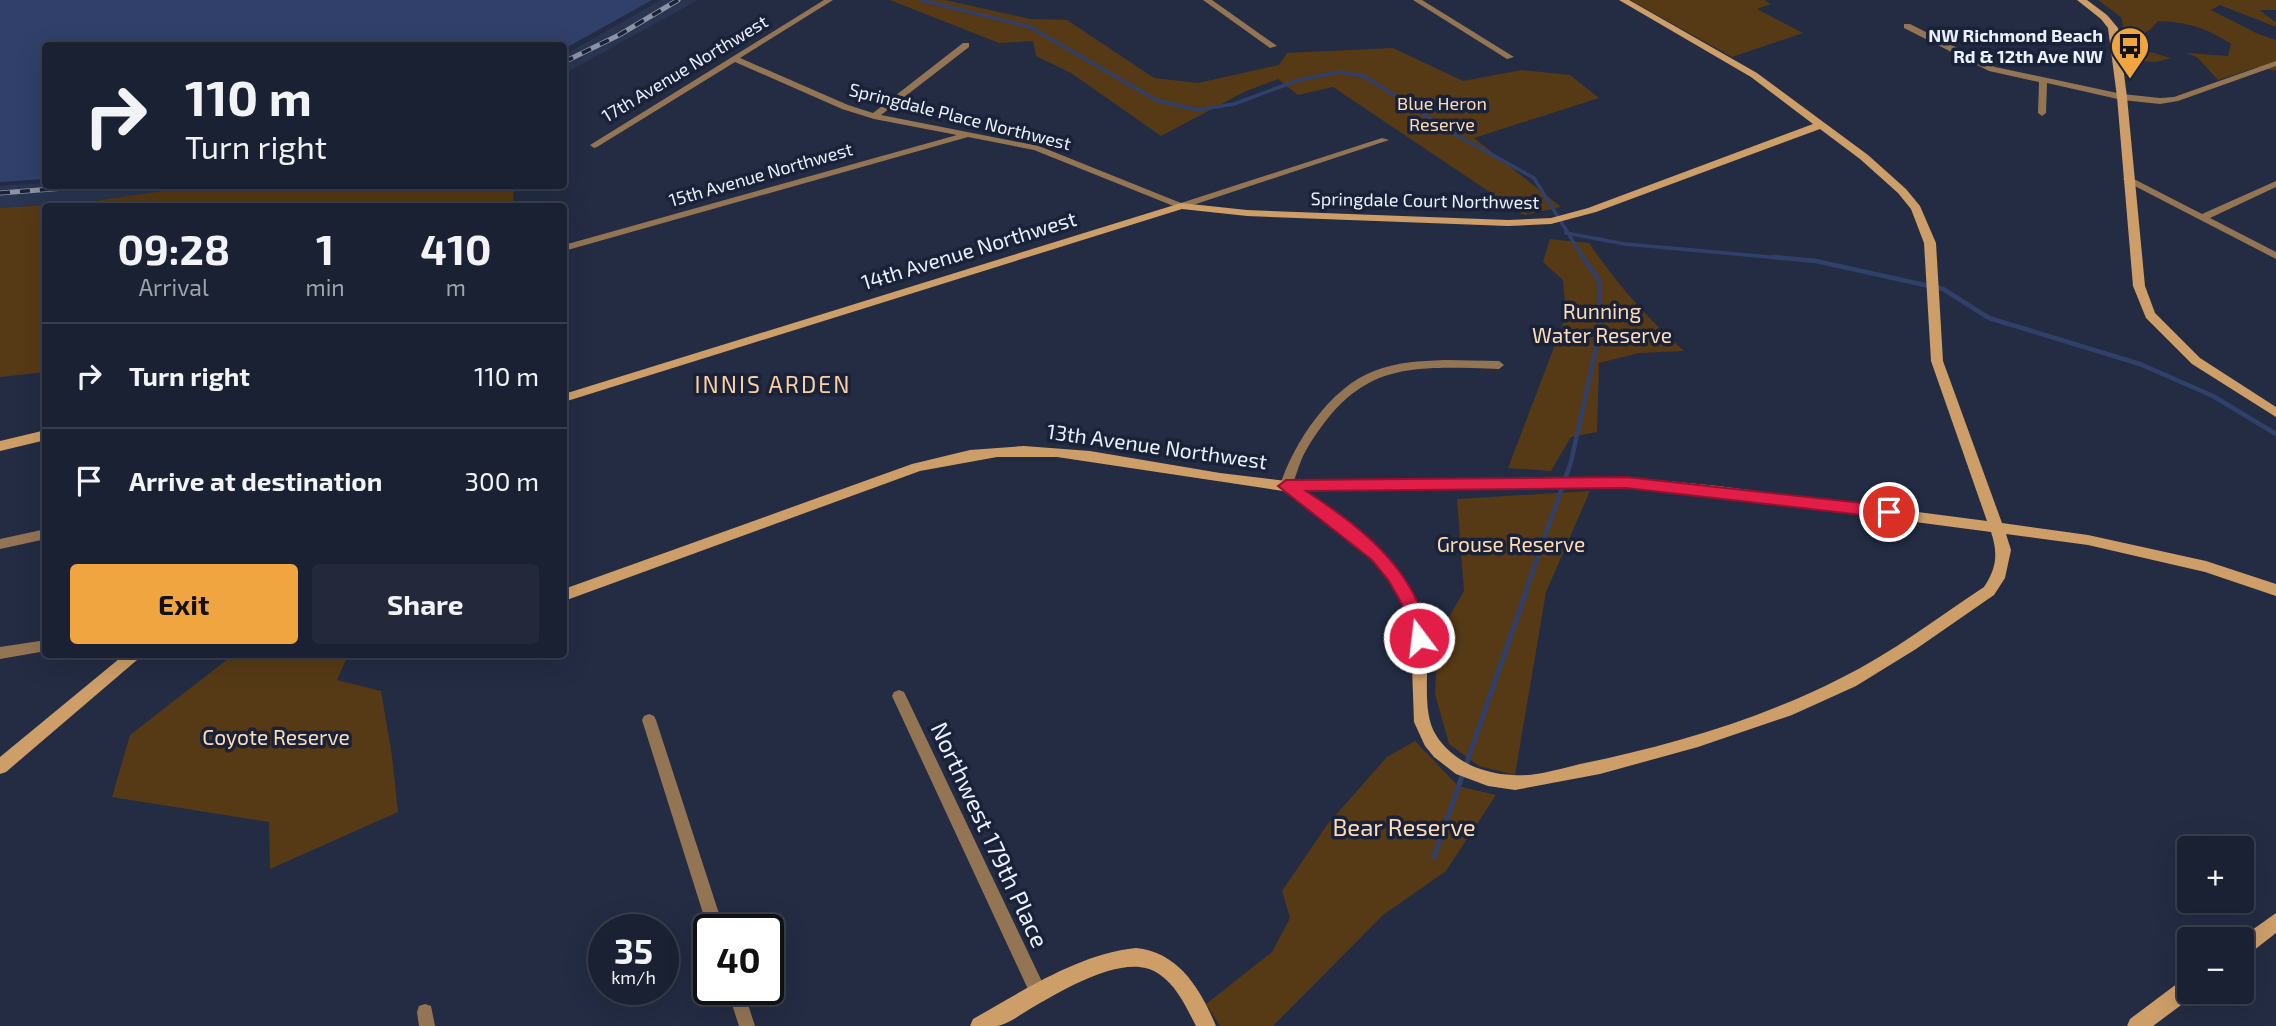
<!DOCTYPE html>
<meta charset="utf-8">
<style>
body{margin:0;font-family:"Exo 2",sans-serif;background:#23293a;color:#f1f3f6;height:100vh;display:flex;flex-direction:column;font-size:26px;white-space:nowrap}
*{box-sizing:border-box;margin:0}
p{font-size:23px;color:#9fa3ac}
.icon{flex:none;width:38px;height:38px;fill:none;stroke:currentColor;stroke-width:2;stroke-linecap:round;stroke-linejoin:round}
.map{position:relative;flex:1;overflow:hidden}
.panel{position:absolute;left:42px;top:203px;width:525px;height:455px;display:flex;flex-direction:column;background:#1a2132;border-radius:7px;box-shadow:0 7px 28px #0002,0 0 0 2px #383e4d}
.panel>*{flex:none}
.guide{position:absolute;left:42px;top:42px;width:525px;height:147px;border-radius:7px;box-shadow:0 7px 28px #0002,0 0 0 2px #383e4d;background:#1a2132;color:#f1f3f6;overflow:hidden}
.buttons{position:absolute;left:2177px;top:836px;display:grid;gap:14px}
.buttons a{display:grid;place-items:center;width:77px;height:77px;border-radius:7px;background:#1a2132;box-shadow:0 7px 28px #0002,0 0 0 2px #383e4d;font-size:35px}
.speed{position:absolute;left:588px;top:914px;display:flex;gap:14px;font-size:35px;font-weight:700;text-align:center}
.speed>*{display:grid;place-content:center;width:91px;height:91px;border-radius:50%;background:#1a2132;box-shadow:0 7px 28px #0002,0 0 0 2px #383e4d;line-height:1}
.speed small{font-size:18px;font-weight:400}
.speed .limit{border:4px solid #111;border-radius:10px;background:#fff;color:#111}
.pin{position:absolute;display:grid;place-items:center;width:60px;height:60px;color:#fff;margin:-30px;border:4px solid #fff;border-radius:50%;box-shadow:0 2px 7px #0007}
.me{position:absolute;width:77px;margin:-38px;rotate:345deg;stroke-linejoin:round;filter:drop-shadow(0 0 5px #0008)}
.turn{display:flex;align-items:center;gap:24px;height:147px;padding:0 28px;font-size:32px}
.turn .icon{width:91px;height:91px;stroke-width:2.5}
.turn b{display:block;font-size:49px;line-height:60px}
.eta{display:flex;justify-content:space-evenly;align-items:center;height:119px;text-align:center}
.eta b{font-size:42px;font-weight:700;line-height:49px}
.action{display:flex;gap:14px;margin-top:auto;padding:14px 28px}
.action a{flex:1;height:80px;border-radius:7px;background:#f1a540;color:#111;font-size:28px;font-weight:700;line-height:80px;text-align:center}
.action a+a{background:#23293a;color:#f1f3f6}
ul{padding:0;list-style:none}
li{display:flex;align-items:center;gap:21px;height:105px;padding:0 28px;border-top:2px solid #383e4d}
li div{flex:1}
li b{display:block;font-size:26px}
li em{font-style:normal}
.map>svg:first-child{display:block}
</style>
<div class="map">
<svg width="2276" height="1026" viewBox="0 0 2276 1026">
<rect width="100%" height="100%" fill="#232c43"/>
<path fill="#293551" d="M661 0H698L564 74V55Z
M45 183 46 186H196L80 203 0 208V186Z"/>
<path fill="#563a16" d="M890 0H945L1030 19 1067 20 1154 78 1198 83 1279 65 1287 53 1393 48 1463 81 1522 70 1570 75 1599 98 1474 138 1561 207 1524 215 1333 87 1298 95 1278 79 1244 92 1161 136 1071 73 1036 56 1033 41 999 43Z
M1630 0H1764L1771 4 1757 9 1803 33 1732 57Z
M2098 0H2276V10H2259L2276 22V27L2220 5 2211 10 2258 34 2276 40V71L2258 67 2218 80 2197 57 2186 53 2228 56 2231 44C2207 28 2187 22 2158 21L2151 29 2137 38 2140 49 2171 58 2156 62 2131 61 2121 17Z
M196 186H514L513 206H46L45 372 0 377V208L80 203Z
M1550 239 1589 243C1617 284 1647 318 1684 351L1639 353 1599 363 1597 432 1571 437 1551 471 1508 468 1566 316 1563 280 1543 262Z
M1590 491 1546 592 1515 775 1479 766 1449 744 1435 694 1438 636 1464 591 1457 499Z
M233 655H348L337 680 381 691 392 756 398 812 270 869 269 822 112 797 130 735Z
M1415 741 1458 786 1496 795 1446 871 1383 915 1273 1026H1220L1206 1004 1272 952 1290 918 1282 891 1327 825 1387 757Z"/>
<path fill="#30406a" d="M0 0H652L564 49V46H46L45 179 0 182Z"/>
<g fill="none" stroke-linecap="round" stroke-linejoin="round">
<path stroke="#30406a" stroke-width="3.5" d="M921 0 1030 27 1156 100 1197 110 1234 104 1299 80 1339 72 1364 76 1453 133 1534 178 1584 259
M1566 233 1625 244 1792 259"/>
<path stroke="#30406a" stroke-width="4.5" d="M1773 257 1816 261 1943 289 1989 318 2140 364 2213 396 2276 434
M1525 593 1571 462 1600 330 1599 280 1583 257"/>
<path stroke="#30406a" stroke-width="5" d="M1434 857 1526 592"/>
<path fill="#937554" fill-rule="evenodd" d="M824 0H833L740 58 848 105 873 113 963 43H969V47L881 115 1039 146 1181 203 1382 138 1389 140 1181 209 1034 150 968 137 564 251V245L957 135 874 119 842 109 735 62 597 147 594 148 590 145Z
M1203 0H1212L1277 46 1270 48Z
M1413 0H1422L1514 57 1507 59Z
M1904 24H1910L1995 67 2122 94 2160 98 2174 97 2276 61V66L2178 101 2160 104 2122 100 2047 83 2046 113 2042 116 2038 113 2039 82 1989 71 1904 28Z
M2128 176 2202 214 2276 181V187L2210 218 2276 252V259L2125 181 2123 179Z
M1444 360 1499 361 1504 365 1499 369C1404 366 1357 362 1304 454 1298 466 1296 478 1290 489H1282L1280 486C1293 443 1331 387 1374 371 1397 362 1420 361 1444 360Z
M46 529V539L0 549V539Z
M46 640V651L0 659V647Z
M899 690 904 692 906 696 1045 988 1047 994 1045 1000 1039 1002 1033 1000 892 696 894 692Z
M649 714 654 716 656 720 724 929 709 931 708 929 642 720 644 716Z
M727 989H743L755 1026H739Z
M425 1004 431 1006 435 1026H419L417 1012 419 1006Z"/>
<path fill="#cd9e67" fill-rule="evenodd" d="M1619 0H1629L1757 73 1868 155 1906 189 1920 206 1936 243 1943 361 2002 523 2088 535 2206 561 2276 584V596L2205 572 2088 545 2006 534 2011 550 2005 578 1994 595 1916 649 1856 686 1792 715 1698 747 1600 774 1515 790 1488 786 1456 774 1434 757 1425 746 1414 722 1411 640 1406 614 1396 592 1383 572 1346 535 1283 491 1057 457H997L920 471 564 601V589L912 464 970 450 1024 446 1090 451 1220 473 1286 481 1626 477 1718 486 1987 521 1931 361 1924 243 1911 209 1898 193 1860 159 1820 129 1596 212 1551 224 1508 226 1247 216 1182 209 564 402V394L1181 203 1247 210 1508 220 1551 218 1588 208 1813 124 1751 77ZM1626 487 1718 496 1991 532C1998 553 1997 568 1984 587 1937 618 1892 653 1841 678 1761 719 1669 746 1580 764 1559 769 1534 777 1513 775 1483 774 1452 761 1436 735 1423 715 1428 680 1427 657 1426 579 1364 530 1304 491Z
M2077 0H2087L2107 15 2118 28 2127 97 2145 286 2155 313 2200 358 2276 407V417L2192 364 2146 318 2133 286 2117 97 2108 28 2101 19Z
M46 430V440L0 451V441Z
M125 654H144L6 772 0 774V757Z
M2276 913V933L2249 954 2242 957V940H2238Z
M1136 948C1179 952 1201 990 1216 1026H1196C1186 1007 1177 986 1159 974 1127 951 1065 989 1035 1006 1024 1012 1009 1024 997 1026 989 1026 979 1026 970 1026L973 1019C1023 991 1078 954 1136 948Z
M2189 978V992L2196 994 2153 1026H2127L2130 1019 2182 980Z"/>
<g stroke="#8c93a5" stroke-width="5">
<path id="rail" d="M564 62 619 35 678 0
M0 193 91 186"/>
</g>
<use href="#rail" stroke="#192239" stroke-width="3.5" stroke-dasharray="10" stroke-linecap="butt"/>
</g>
<path fill="#e11d48" stroke="#92132f" stroke-width="2" d="M1626 477 1889 506 1897 512 1889 518 1626 488 1306 491C1349 519 1395 553 1417 601 1423 612 1425 626 1428 638L1425 642H1413L1410 638 1402 604 1389 581 1372 560 1278 486 1286 480Z"/>
<defs>
<g id="bus-pin" transform="scale(2.0125)"><path d="M0 17L-7.5 6A9.5 9.5 0 1 1 7.5 6Z" fill="#f1a540" stroke="#192239"/><path d="M-5-6H5V4H4V6H2V4H-2V6H-4V4H-5ZM-3.5-4V0h7V-4ZM-3.5 1.2v1.5H-2V1.2ZM2 1.2v1.5H3.5V1.2Z" fill="#111"/></g>
</defs>
<g fill-rule="evenodd">
<use href="#bus-pin" x="2130" y="46"/>
</g>
<g text-anchor="middle" stroke-width="7" stroke-linejoin="round" paint-order="stroke">
<g font-size="18" font-weight="bold" fill="#eaf0fc" stroke="#192239" text-anchor="end">
<text x="2103" y="42">NW Richmond Beach<tspan x="2103" dy="21">Rd &amp; 12th Ave NW</tspan></text>
</g>
<g font-size="18" fill="#eaf0fc" stroke="#192239">
<text transform="translate(685 69) rotate(-31)" y="6">17th Avenue Northwest</text>
<text transform="translate(960 117) rotate(14)" y="6">Springdale Place Northwest</text>
<text transform="translate(761 175) rotate(-16)" y="6">15th Avenue Northwest</text>
<text transform="translate(1425 201) rotate(1)" y="6">Springdale Court Northwest</text>
</g>
<g font-size="18" fill="#fddbb4" stroke="#192239">
<text x="1442" y="110">Blue Heron<tspan x="1442" dy="21">Reserve</tspan></text>
</g>
<g font-size="21" fill="#eaf0fc" stroke="#192239">
<text transform="translate(969 251) rotate(-17)" y="7">14th Avenue Northwest</text>
<text transform="translate(1157 447) rotate(8)" y="7">13th Avenue Northwest</text>
</g>
<g font-size="21" fill="#fddbb4" stroke="#192239">
<text x="1602" y="319">Running<tspan x="1602" dy="24">Water Reserve</tspan></text>
<text x="1511" y="552">Grouse Reserve</text>
<text x="276" y="745">Coyote Reserve</text>
</g>
<g font-size="23" letter-spacing="2" fill="#fbcf9f" stroke="#192239">
<text x="773" y="393">INNIS ARDEN</text>
</g>
<g font-size="24" fill="#fddbb4" stroke="#192239">
<text x="1404" y="836">Bear Reserve</text>
</g>
<g font-size="24" fill="#eaf0fc" stroke="#192239">
<text transform="translate(989 835) rotate(65)" y="8">Northwest 179th Place</text>
</g>
</g>
</svg>
<div class="buttons">
<a>+</a>
<a>−</a>
</div>
<div class="speed"><div>35<small>km/h</small></div><div class="limit">40</div></div>
<div class="pin" style="left:1889px;top:512px;background:#d93025"><svg class="icon" aria-label="arrive" viewBox="0 0 24 24"><path d="M6 21V4h12l-3 4 3 4H6"/></svg></div>
<svg class="me" style="left:1419px;top:638px" viewBox="-20 -20 40 40"><circle r="17" fill="#e11d48" stroke="#fff" stroke-width="3"/><path d="M0-11L8 9 0 5-8 9z" fill="#fff"/></svg>
<div class="guide">
<div class="turn"><svg class="icon" aria-label="right" viewBox="0 0 24 24"><path d="M7 20v-9h11M14 6l5 5-5 5"/></svg><div><b>110 m</b>Turn right</div></div>
</div>
<section class="panel">
<div class="eta">
<div><b>09:28</b><p>Arrival</p></div>
<div><b>1</b><p>min</p></div>
<div><b>410</b><p>m</p></div>
</div>
<ul>
<li><svg class="icon" aria-label="right" viewBox="0 0 24 24"><path d="M7 20v-9h11M14 6l5 5-5 5"/></svg><div><b>Turn right</b></div><em>110 m</em></li>
<li><svg class="icon" aria-label="arrive" viewBox="0 0 24 24"><path d="M6 21V4h12l-3 4 3 4H6"/></svg><div><b>Arrive at destination</b></div><em>300 m</em></li>
</ul>
<div class="action"><a>Exit</a><a>Share</a></div>
</section>
</div>
